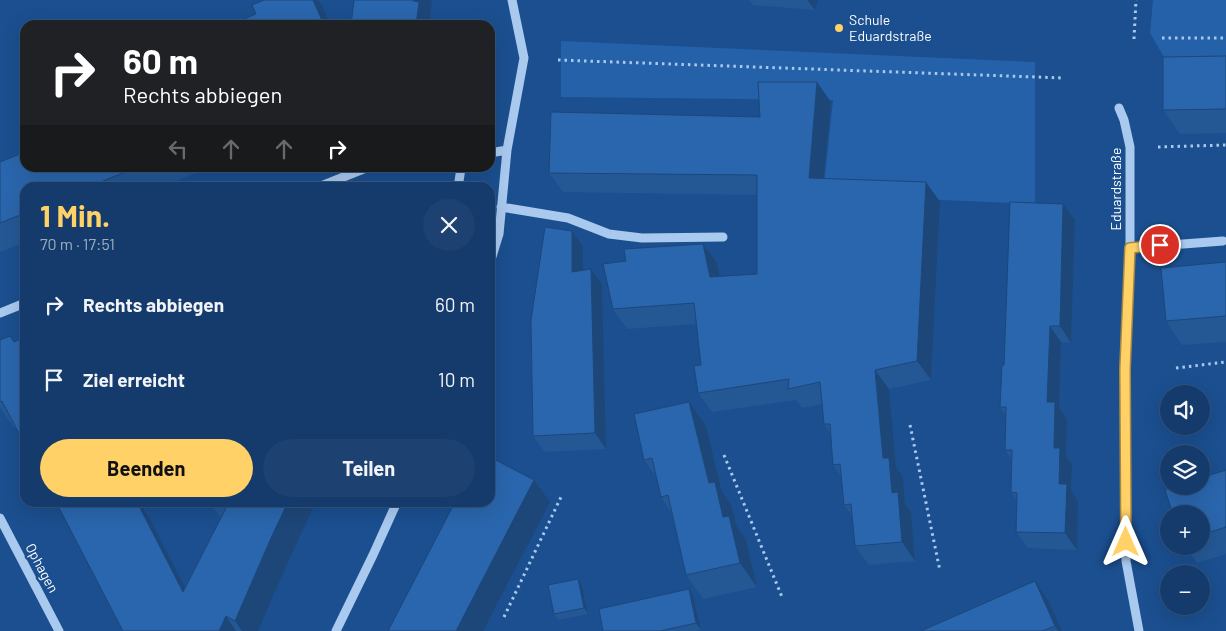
<!DOCTYPE html>
<html lang="de">
<meta charset="utf-8">
<style>
body{margin:0;font-family:Barlow,sans-serif;background:#1d4271;color:#f1f3f6;height:100vh;display:flex;flex-direction:column;font-size:19px;white-space:nowrap}
*{box-sizing:border-box;margin:0}
p{font-size:16px;color:#9dadc1}
.icon{flex:none;width:28px;height:28px;fill:none;stroke:currentColor;stroke-width:2;stroke-linecap:round;stroke-linejoin:round}
.map{position:relative;flex:1;overflow:hidden}
.panel{position:absolute;left:20px;top:182px;width:475px;height:325px;display:flex;flex-direction:column;background:#143b6b;border-radius:15px;box-shadow:0 5px 20px #0002,0 0 0 1px #33557e}
.panel>*{flex:none}
.banner{position:absolute;left:20px;top:20px;width:475px;height:152px;border-radius:15px;box-shadow:0 5px 20px #0002,0 0 0 1px #33557e;background:#202124;color:#fff;overflow:hidden}
.buttons{position:absolute;left:1160px;top:385px;display:grid;gap:10px}
.buttons a{display:grid;place-items:center;width:50px;height:50px;border-radius:50%;background:#143b6b;box-shadow:0 5px 20px #0002,0 0 0 1px #33557e;font-size:25px}
.pin{position:absolute;display:grid;place-items:center;width:42px;height:42px;color:#fff;margin:-21px;border:2px solid #fff;border-radius:50%;box-shadow:0 1px 5px #0007}
.me{position:absolute;width:55px;margin:-28px;rotate:0deg;stroke-linejoin:round;filter:drop-shadow(0 0 4px #0008)}
.turn{display:flex;align-items:center;gap:18px;height:105px;padding:0 20px;font-size:22px}
.turn .icon{width:65px;height:65px;stroke-width:2.5}
.turn b{display:block;font-size:35px;line-height:42px}
.lanes{display:flex;align-items:center;height:48px;padding:0 20px;background:#0003;justify-content:center;gap:25px;direction:ltr}
.lanes .off{opacity:.35}
.round{display:grid;place-items:center;flex:none;width:52px;height:52px;border-radius:26px;background:#1d4271}
.overview{display:flex;align-items:center;justify-content:space-between;height:85px;padding:0 20px}
h1{font-size:30px;font-weight:700;line-height:38px;color:#ffd166}
.button{display:flex;gap:10px;margin-top:auto;padding:10px 20px}
.button a{flex:1;height:58px;border-radius:30px;background:#ffd166;color:#111;font-size:20px;font-weight:700;line-height:58px;text-align:center}
.button a+a{background:#1d4271;color:#f1f3f6}
ul{padding:0;list-style:none}
li{display:flex;align-items:center;gap:15px;height:75px;padding:0 20px}
li div{flex:1}
li b{display:block;font-size:19px}
li em{font-style:normal}
.map>svg:first-child{display:block}
</style>
<div class="map">
<svg width="1226" height="631" viewBox="0 0 1226 631">
<rect width="100%" height="100%" fill="#1b4f8f"/>
<path fill="#2461a8" d="M1153 0H1226V57L1165 59 1150 33Z
M561 41 1035 62V204L823 195 833 100 561 97Z"/>
<g fill="none" stroke-linecap="round" stroke-linejoin="round">
<path stroke="#a9c9ee" stroke-width="3" stroke-dasharray="2.5 4" stroke-linecap="butt" d="M1162 38H1226
M1134 39 1136 0
M558 60 1064 78
M1158 147 1226 145
M1176 368 1226 362
M910 425 940 571
M724 455 782 597
M504 617 561 497"/>
<path stroke="#a9c9ee" stroke-width="9" d="M1119 108 1124 120 1130 147V248L1125 369 1126 561 1139 631
M490 153 507 150
M316 188 366 168
M458 188 461 168
M501 207 568 218 609 234 642 238 723 237
M1130 248 1223 241
M490 263 499 234 507 150 524 58 512 0
M0 313 25 303
M0 518 59 631
M336 631 373 555 397 502"/>
</g>
<path fill="#245895" d="M749 0H818L815 10 753 5Z
M1226 56V133L1180 134 1163 110Z
M831 102 824 178 940 202 931 380 889 389 896 467 903 477 905 503 911 512 915 561 869 565 855 546 853 517 844 505 841 476 833 465 831 434 824 424 822 404 802 408 796 400 712 412 698 393 701 365 696 324 627 329 613 309 717 263 720 277 757 274V195L563 192 549 173 760 117Z
M0 162 25 168H208L159 188H25V242L0 252Z
M1075 220 1071 343 1061 342 1059 407 1067 419 1066 456 1072 465 1071 490 1078 501 1077 550 1028 548 1016 532 1017 502 1011 492 1012 460 1005 450 1006 415 1000 407Z
M583 247V270L602 285 606 449 545 452 533 436Z
M1226 262V342L1182 345 1166 321Z
M0 340 14 341 16 427 14 428 0 408Z
M706 426 722 492 732 506 736 525 746 540 757 587 703 599 686 575 672 514 661 497 656 477 644 460Z
M1226 470V554L1197 563 1185 546H1201V514Z
M56 502H144L149 514 148 515 185 587 221 518 209 502H316L288 562 258 631H123Z
M578 579 582 586 588 614 558 620 554 614Z
M689 589 693 596 701 630 694 631H603Z
M1049 602 1062 631H921Z"/>
<path fill="#1d4779" d="M313 0H318L322 5 330 25H324Z
M413 0H432L430 18 435 25H416Z
M807 0H818L815 10Z
M817 82 831 102 822 197 809 178Z
M926 182 940 202 931 380 917 361Z
M1063 204 1075 220 1071 343 1060 326Z
M572 231 583 247V288L572 272Z
M703 244 717 263 724 297 710 277Z
M591 269 602 285 606 449 595 433Z
M1050 326 1061 342 1059 407 1067 419 1066 456 1072 465 1071 490 1078 501 1077 550 1065 533 1059 484 1047 402Z
M875 370 889 389 896 467 903 477 905 503 911 512 915 561 902 542 892 493 883 458Z
M689 402 706 426 722 492 732 506 736 525 746 540 757 587 740 563 709 483Z
M534 480 550 502 483 631H456Z
M137 502H140L148 515 200 616 183 592Z
M141 502H144L149 514Z
M288 502H316L288 562 258 631H242L235 621 271 538Z
M578 579 582 586 588 614 584 608Z
M1035 581 1049 602 1062 631H1058L1055 626Z
M689 589 693 596 701 630 696 623Z
M226 616 236 631H219Z"/>
<path fill="#2a66ad" stroke="#1d4779" d="M264 0H313L324 25H230L256 14 252 5Z
M354 0H413V1L419 2 416 25H351Z
M1226 56V109L1163 110V57Z
M758 82H817L809 178 926 182 917 361 875 370 883 458H889L892 493 898 492 902 542 855 546 851 504 844 505 840 464 833 465 830 424H824L820 382 788 389 789 379 698 393 694 366 701 365 694 303 613 309 603 264 626 261 624 249 703 244 710 277 757 274V175L549 173 551 112 760 117Z
M25 152V168H135L86 188H25V213L0 223V162Z
M1010 202 1063 204 1060 326H1050L1047 402H1055L1054 448H1060L1059 484H1067L1065 533 1016 532 1017 493 1011 492 1012 450H1005L1006 407H1000L1002 365H1004Z
M545 227 572 231V272L591 269 595 433 533 436 531 320Z
M1226 262V316L1166 321 1161 268Z
M10 336 14 342 25 337V445L2 401 0 402V340Z
M689 402 709 483 715 482 723 517 729 516 740 563 686 575 668 495 661 497 652 458 644 460 634 414Z
M490 457 534 480 456 631H388L455 502H490Z
M1226 470V527L1201 535V514H1173L1165 490 1175 486H1201V478Z
M56 502H137L183 592 227 506 220 502H288L271 538 235 621 226 616 219 631H123Z
M578 579 584 608 554 614 548 585Z
M1035 581 1055 626 1042 631H921Z
M689 589 696 623 660 631H603L599 609Z"/>
<g fill="none" stroke-linecap="round" stroke-linejoin="round">
<g stroke="#a68842" stroke-width="12">
<path id="route" d="M1126 542 1125 369 1130 248 1160 245"/>
</g>
<use href="#route" stroke="#ffd166" stroke-width="9"/>
</g>
<circle fill="#ffd166" stroke="#1b4f8f" stroke-width="2" cx="839" cy="28" r="5"/>
<g text-anchor="middle" stroke-width="5" stroke-linejoin="round" paint-order="stroke">
<g font-size="14" fill="#fff" stroke="#1b4f8f" text-anchor="start">
<text x="849" y="25">Schule<tspan x="849" dy="16">Eduardstraße</tspan></text>
</g>
<g font-size="14" fill="#fff" stroke="#1b4f8f">
<text transform="translate(1116 189) rotate(-90)" y="5">Eduardstraße</text>
<text transform="translate(42 568) rotate(62)" y="5">Ophagen</text>
</g>
</g>
</svg>
<div class="buttons">
<a><svg class="icon" aria-label="sound" viewBox="0 0 24 24"><path d="M4 9h4l5-4v14l-5-4H4zM17 9q2 3 0 6"/></svg></a>
<a><svg class="icon" aria-label="layers" viewBox="0 0 24 24"><path d="M12 4l9 5-9 5-9-5zM3 14l9 5 9-5"/></svg></a>
<a>+</a>
<a>−</a>
</div>
<div class="pin" style="left:1160px;top:245px;background:#d93025"><svg class="icon" aria-label="arrive" viewBox="0 0 24 24"><path d="M6 21V4h12l-3 4 3 4H6"/></svg></div>
<svg class="me" style="left:1126px;top:542px" viewBox="-20 -20 40 40"><path d="M0-17L14 15 0 8-14 15z" fill="#ffd166" stroke="#fff" stroke-width="4"/></svg>
<div class="banner">
<div class="turn"><svg class="icon" aria-label="right" viewBox="0 0 24 24"><path d="M7 20v-9h11M14 6l5 5-5 5"/></svg><div><b>60 m</b>Rechts abbiegen</div></div>
<div class="lanes"><svg class="icon off" aria-label="left" viewBox="0 0 24 24"><path d="M17 20v-9H6M10 6l-5 5 5 5"/></svg><svg class="icon off" aria-label="ahead" viewBox="0 0 24 24"><path d="M12 20V5M6 11l6-6 6 6"/></svg><svg class="icon off" aria-label="ahead" viewBox="0 0 24 24"><path d="M12 20V5M6 11l6-6 6 6"/></svg><svg class="icon" aria-label="right" viewBox="0 0 24 24"><path d="M7 20v-9h11M14 6l5 5-5 5"/></svg></div>
</div>
<section class="panel">
<div class="overview"><div><h1>1 Min.</h1><p>70 m · 17:51</p></div><a class="round"><svg class="icon" aria-label="close" viewBox="0 0 24 24"><path d="M6 6l12 12M18 6L6 18"/></svg></a></div>
<ul>
<li><svg class="icon" aria-label="right" viewBox="0 0 24 24"><path d="M7 20v-9h11M14 6l5 5-5 5"/></svg><div><b>Rechts abbiegen</b></div><em>60 m</em></li>
<li><svg class="icon" aria-label="arrive" viewBox="0 0 24 24"><path d="M6 21V4h12l-3 4 3 4H6"/></svg><div><b>Ziel erreicht</b></div><em>10 m</em></li>
</ul>
<div class="button"><a>Beenden</a><a>Teilen</a></div>
</section>
</div>
